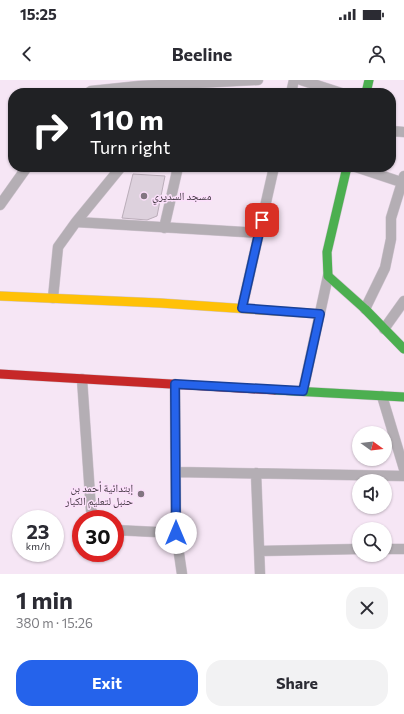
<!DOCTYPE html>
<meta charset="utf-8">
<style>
body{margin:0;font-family:Commissioner,"Noto Naskh Arabic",sans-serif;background:#f2f2f3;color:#2b2b33;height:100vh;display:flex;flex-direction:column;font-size:15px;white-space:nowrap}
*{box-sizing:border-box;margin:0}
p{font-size:13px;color:#7c7c81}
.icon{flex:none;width:22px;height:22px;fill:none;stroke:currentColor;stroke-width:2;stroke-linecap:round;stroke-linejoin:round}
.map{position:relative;height:494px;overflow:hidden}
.sheet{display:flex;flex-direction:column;background:#fff;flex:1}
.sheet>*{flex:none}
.banner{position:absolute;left:8px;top:8px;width:388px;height:84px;border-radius:16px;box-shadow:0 1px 3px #0004;background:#202124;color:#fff;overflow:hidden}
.needle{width:26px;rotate:105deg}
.tools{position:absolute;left:352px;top:346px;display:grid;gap:8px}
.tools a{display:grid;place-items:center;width:40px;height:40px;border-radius:50%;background:#fff;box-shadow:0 1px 3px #0004;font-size:20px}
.speed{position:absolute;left:12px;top:430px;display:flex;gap:8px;font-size:20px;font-weight:700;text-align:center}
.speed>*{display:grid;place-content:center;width:52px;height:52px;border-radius:50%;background:#fff;box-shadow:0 1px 3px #0004;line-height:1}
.speed small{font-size:10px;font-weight:400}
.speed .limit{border:6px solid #d22;background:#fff;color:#111}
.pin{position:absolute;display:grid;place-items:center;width:34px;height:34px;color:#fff;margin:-17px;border-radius:8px;box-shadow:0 2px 6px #0006}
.me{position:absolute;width:44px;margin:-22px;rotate:0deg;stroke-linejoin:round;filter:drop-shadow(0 0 3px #0008)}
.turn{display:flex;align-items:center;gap:14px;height:84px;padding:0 16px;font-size:18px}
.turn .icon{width:52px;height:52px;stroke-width:2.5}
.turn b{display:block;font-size:28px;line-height:34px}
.round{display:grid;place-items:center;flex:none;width:42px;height:42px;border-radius:16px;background:#f2f2f3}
.overview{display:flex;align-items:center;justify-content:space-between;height:68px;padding:0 16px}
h1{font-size:24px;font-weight:700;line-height:30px}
.primary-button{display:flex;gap:8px;margin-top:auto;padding:8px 16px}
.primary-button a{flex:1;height:46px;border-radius:16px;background:#2563eb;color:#fff;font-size:16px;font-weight:700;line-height:46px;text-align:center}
.primary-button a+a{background:#f2f2f3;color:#2b2b33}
.status{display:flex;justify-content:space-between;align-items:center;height:28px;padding:0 20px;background:#fff;direction:ltr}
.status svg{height:11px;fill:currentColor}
header{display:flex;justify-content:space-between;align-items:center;height:52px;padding:0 16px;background:#fff;font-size:18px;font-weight:700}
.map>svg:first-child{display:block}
</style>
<div class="status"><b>15:25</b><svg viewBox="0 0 49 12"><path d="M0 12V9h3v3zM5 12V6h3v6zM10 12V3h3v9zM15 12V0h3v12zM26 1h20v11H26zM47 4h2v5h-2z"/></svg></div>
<header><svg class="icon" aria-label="back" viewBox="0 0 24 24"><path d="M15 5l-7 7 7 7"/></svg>Beeline<svg class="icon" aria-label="person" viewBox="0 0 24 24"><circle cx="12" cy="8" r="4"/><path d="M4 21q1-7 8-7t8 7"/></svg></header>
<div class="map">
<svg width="404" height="494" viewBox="0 0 404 494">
<rect width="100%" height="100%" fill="#f6e6f5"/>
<path fill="#ddd1dd" stroke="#baadb9" d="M133 94 165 96 157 136 147 140 122 138Z"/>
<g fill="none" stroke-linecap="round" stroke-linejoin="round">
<g stroke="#d1c5d1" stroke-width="11">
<path id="street" d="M301 0 341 13
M88 13 91 11 139 6 258 0
M291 13 294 0
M391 51 404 52
M356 87 404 103
M0 125 27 87
M76 142 259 153
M164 148 178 87
M53 218 58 167 76 142 121 87
M242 228 274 87
M365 229 385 188 391 159V138L404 96
M384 249 404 221
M82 299 91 430 96 439
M175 304 176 453 182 494
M303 311 328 196
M382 316 404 389
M176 392 404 396
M256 393 260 494
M115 450 176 453
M385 469H404
M259 471 359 469"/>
</g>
<g stroke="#d1c5d1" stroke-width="10">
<path id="fast" d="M366 13 369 0
M347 87 327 172 328 196 365 229 404 269
M275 310 404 317"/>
</g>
<g stroke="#d1c5d1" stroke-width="10">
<path id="slow" d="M0 216 160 223 320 234"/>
</g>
<g stroke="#d1c5d1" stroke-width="10">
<path id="jam" d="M0 294 275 310"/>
</g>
<use href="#street" stroke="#b4aeb4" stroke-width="10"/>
<use href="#fast" stroke="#4caf50" stroke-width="9"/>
<use href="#slow" stroke="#ffc107" stroke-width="9"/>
<use href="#jam" stroke="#c62828" stroke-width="9"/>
</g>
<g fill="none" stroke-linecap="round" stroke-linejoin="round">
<g stroke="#184099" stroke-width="10">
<path id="route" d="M176 453 175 304 303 311 320 234 242 228 262 140"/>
</g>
<use href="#route" stroke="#2563eb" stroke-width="7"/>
</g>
<g fill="#827581" stroke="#fce0fb" stroke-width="1.5">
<circle cx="144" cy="116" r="4"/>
<circle cx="141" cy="414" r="4"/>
</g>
<g text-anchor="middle" stroke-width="3" stroke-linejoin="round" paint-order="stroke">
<g font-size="11" fill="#433843" stroke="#fce0fb" text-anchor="start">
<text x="152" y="120">مسجد السديري</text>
<text x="133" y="412" text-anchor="end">إبتدائية أحمد بن<tspan x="133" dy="13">حنبل لتعليم الكبار</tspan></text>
</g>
</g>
</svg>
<div class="tools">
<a><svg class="needle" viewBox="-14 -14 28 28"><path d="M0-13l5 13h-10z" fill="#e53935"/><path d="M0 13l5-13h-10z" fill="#7c7c81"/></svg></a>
<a><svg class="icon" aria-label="sound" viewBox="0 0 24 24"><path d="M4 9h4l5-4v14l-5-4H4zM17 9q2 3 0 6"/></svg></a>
<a><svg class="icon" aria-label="search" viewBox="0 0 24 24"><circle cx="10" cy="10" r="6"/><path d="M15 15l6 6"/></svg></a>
</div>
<div class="speed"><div>23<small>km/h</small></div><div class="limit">30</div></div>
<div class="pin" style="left:262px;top:140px;background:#d93025"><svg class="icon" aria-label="arrive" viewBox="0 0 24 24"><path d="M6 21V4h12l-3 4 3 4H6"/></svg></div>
<svg class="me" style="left:176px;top:453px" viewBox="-20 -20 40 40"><circle r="19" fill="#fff"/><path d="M0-13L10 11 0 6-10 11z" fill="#2563eb"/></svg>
<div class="banner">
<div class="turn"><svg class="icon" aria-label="right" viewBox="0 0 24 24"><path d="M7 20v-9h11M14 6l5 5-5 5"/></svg><div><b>110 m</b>Turn right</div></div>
</div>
</div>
<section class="sheet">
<div class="overview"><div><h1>1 min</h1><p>380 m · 15:26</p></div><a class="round"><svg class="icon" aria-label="close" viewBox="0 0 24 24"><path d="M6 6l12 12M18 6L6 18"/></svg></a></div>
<div class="primary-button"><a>Exit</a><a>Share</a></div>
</section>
